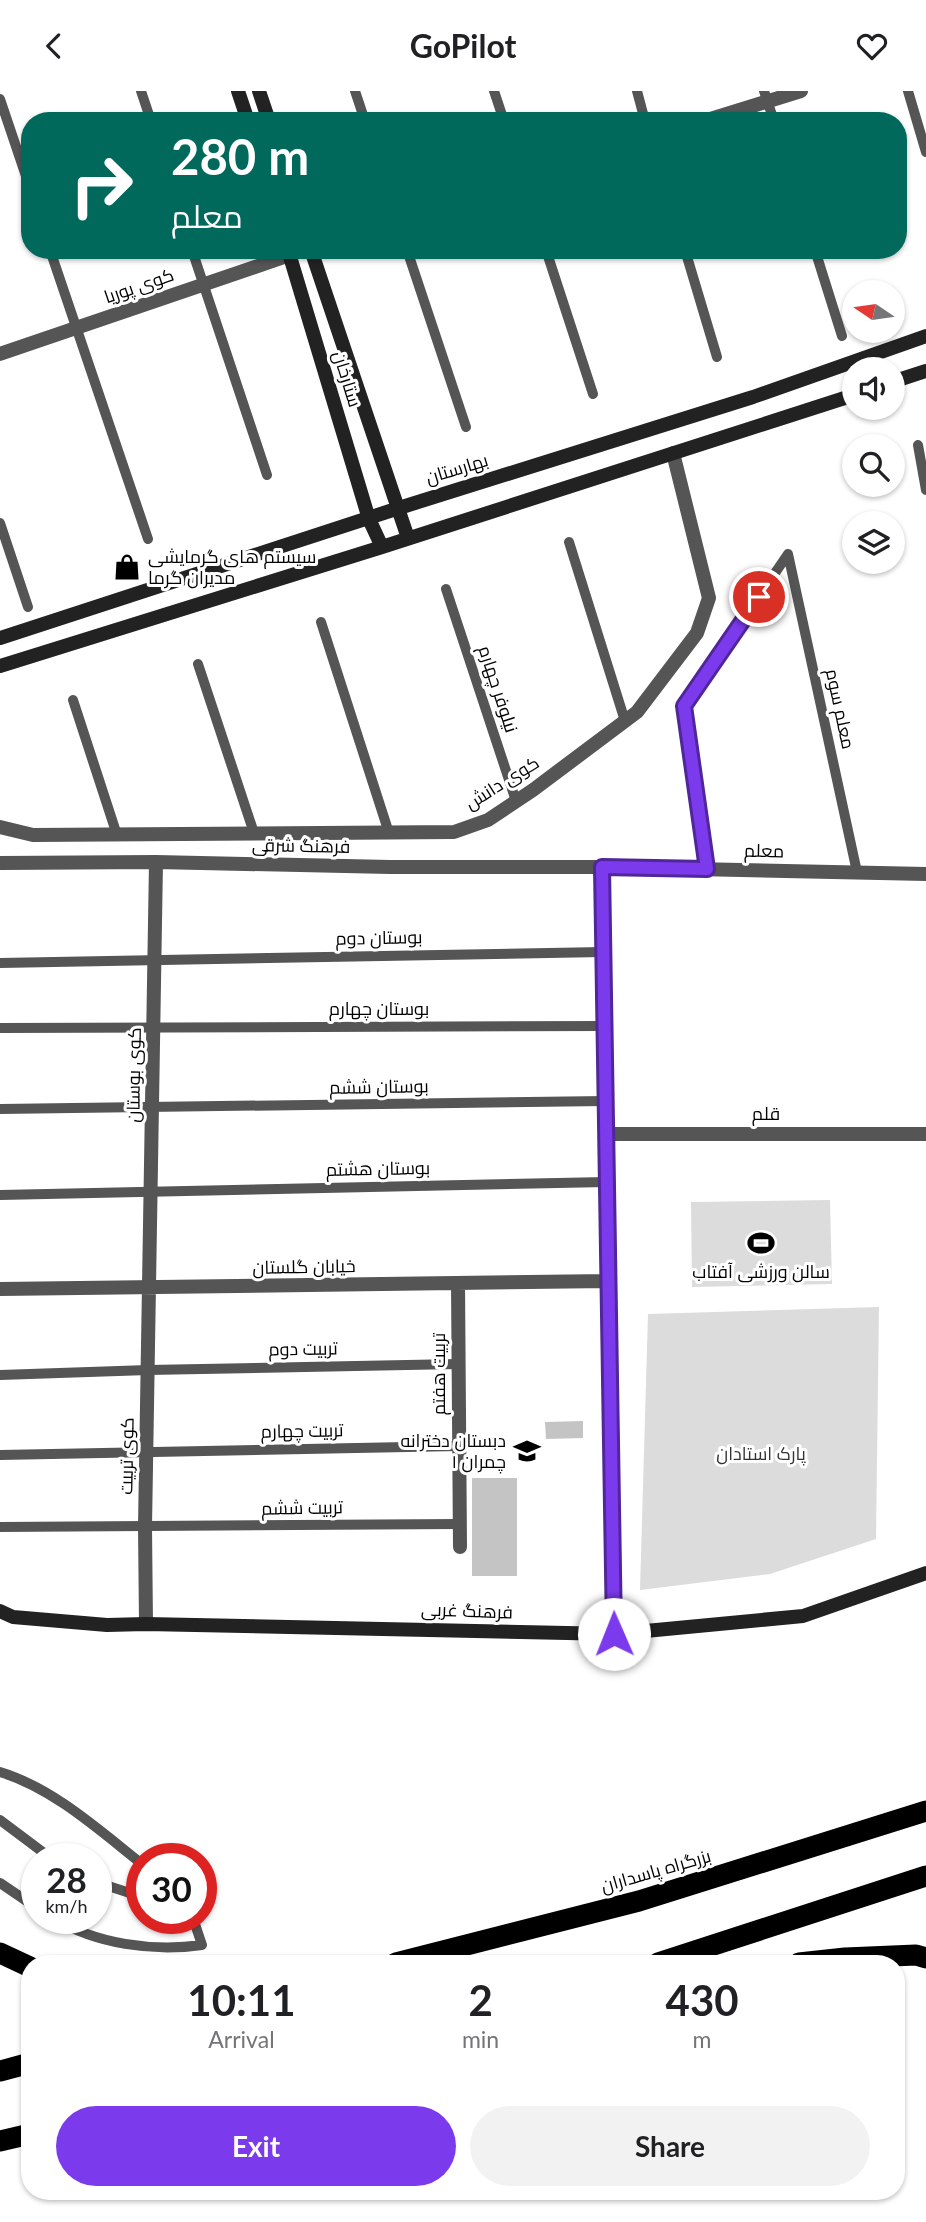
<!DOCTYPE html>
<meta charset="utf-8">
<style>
body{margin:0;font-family:Lato,Cairo,sans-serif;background:#f2f2f2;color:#202124;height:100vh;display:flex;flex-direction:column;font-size:26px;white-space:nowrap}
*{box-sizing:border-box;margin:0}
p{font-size:23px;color:#757577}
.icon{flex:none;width:38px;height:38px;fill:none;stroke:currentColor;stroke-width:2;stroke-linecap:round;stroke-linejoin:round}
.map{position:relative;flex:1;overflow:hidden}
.drawer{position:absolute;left:21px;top:1864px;width:884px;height:245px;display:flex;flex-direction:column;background:#fff;border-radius:28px;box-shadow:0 2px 5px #0004}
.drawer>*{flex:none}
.guide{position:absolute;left:21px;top:21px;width:886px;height:147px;border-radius:28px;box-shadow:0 2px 5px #0004;background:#00695c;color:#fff;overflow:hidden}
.needle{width:46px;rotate:283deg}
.fabs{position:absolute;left:842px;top:189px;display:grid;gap:14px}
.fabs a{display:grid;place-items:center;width:63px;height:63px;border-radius:50%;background:#fff;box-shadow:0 2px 5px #0004;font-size:35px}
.speed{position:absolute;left:21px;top:1752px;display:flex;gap:14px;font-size:35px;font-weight:700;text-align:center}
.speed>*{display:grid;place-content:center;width:91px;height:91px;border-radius:50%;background:#fff;box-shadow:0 2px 5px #0004;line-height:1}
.speed small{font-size:18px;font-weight:400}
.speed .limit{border:10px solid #d22;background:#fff;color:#111}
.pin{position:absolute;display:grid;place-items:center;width:60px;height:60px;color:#fff;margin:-30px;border:4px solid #fff;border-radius:50%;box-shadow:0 2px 7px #0007}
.me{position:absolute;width:77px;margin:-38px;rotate:359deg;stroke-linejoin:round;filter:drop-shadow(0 0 5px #0008)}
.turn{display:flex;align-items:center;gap:24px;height:147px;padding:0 35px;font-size:32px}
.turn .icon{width:91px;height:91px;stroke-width:2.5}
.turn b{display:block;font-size:49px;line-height:60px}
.eta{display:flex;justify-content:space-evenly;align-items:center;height:119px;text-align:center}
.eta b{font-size:42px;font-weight:700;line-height:49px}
.cta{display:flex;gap:14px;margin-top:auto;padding:14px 35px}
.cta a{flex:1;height:80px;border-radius:42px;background:#7c3aed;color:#fff;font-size:28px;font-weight:700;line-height:80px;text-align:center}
.cta a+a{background:#f2f2f2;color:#202124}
header{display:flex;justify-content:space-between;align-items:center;height:91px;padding:0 35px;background:#fff;font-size:32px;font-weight:700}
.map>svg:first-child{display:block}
</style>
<header><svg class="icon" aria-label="back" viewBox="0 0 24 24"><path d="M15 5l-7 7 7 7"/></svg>GoPilot<svg class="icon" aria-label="heart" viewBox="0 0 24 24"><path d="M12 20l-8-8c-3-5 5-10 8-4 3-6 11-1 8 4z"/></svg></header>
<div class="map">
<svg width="926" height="2131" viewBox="0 0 926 2131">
<rect width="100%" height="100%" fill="#fff"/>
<path fill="#dcdcdc" d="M830 1109 832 1193 692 1196 691 1111Z
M879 1216 876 1448 770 1483 640 1499 648 1223Z"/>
<path fill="#c4c4c4" d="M133 466 137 481 122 486 118 471Z
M583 1330V1347L546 1348 545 1331Z
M472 1387H517V1485H472Z"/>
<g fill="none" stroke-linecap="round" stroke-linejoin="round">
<path stroke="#555" stroke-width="10" d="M141 0 151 30
M355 0 365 30
M494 0 504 30
M637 0 645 30
M764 0 774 30
M908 0 926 61
M0 8 30 97
M50 159 148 448
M192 159 267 384
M407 159 466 336
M546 159 593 303
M685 159 717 266
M815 159 842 245
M918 354 926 399
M0 432 28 516
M569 451 625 630
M788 463 857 781
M446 498 516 710
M321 531 389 742
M198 573 254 742
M73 609 117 744
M707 778 684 615 788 463
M0 872 603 861
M0 937 604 935
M0 1018 606 1010
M0 1104 607 1091
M0 1284 148 1279 458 1273
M0 1364 459 1355
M0 1436 459 1433
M0 1681C53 1697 99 1739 142 1773
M0 1729 52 1768
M96 1791 142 1806
M0 1792 37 1817
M53 1827C96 1853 153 1861 202 1854L193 1827"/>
<path stroke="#555" stroke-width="14" d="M704 30 801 0
M0 263 290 164
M0 736 33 744 454 741 488 729 533 699 637 621 697 542 709 507 673 362
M0 772 156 771 390 776H602L926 783
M602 776 614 1543
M606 1043H926
M458 1193 460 1456
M0 1198 608 1190
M146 1533 145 1436 156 771"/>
<path stroke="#222" stroke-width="14" d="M238 0 248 30
M259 0 269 30
M288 159 369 428 382 456
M311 159 408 447
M892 291 926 280
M0 547 399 417 753 306 926 245
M0 575 382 456 854 304
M0 1520 13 1526 107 1534 146 1533 614 1543 803 1525 926 1482"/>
<path stroke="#000" stroke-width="21" d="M0 1862 30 1876
M396 1872 639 1810 926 1720
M658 1872 926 1785
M799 1872 845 1867 916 1864 926 1867
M0 1980 30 1972
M0 2050 30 2043"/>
</g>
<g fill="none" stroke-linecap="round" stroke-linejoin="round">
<g stroke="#51269a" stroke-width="18">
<path id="route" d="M614 1543 602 776 707 778 684 615 759 506"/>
</g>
<use href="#route" stroke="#7c3aed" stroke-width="12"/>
</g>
<defs>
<g id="shop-bare" transform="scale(2.1)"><path d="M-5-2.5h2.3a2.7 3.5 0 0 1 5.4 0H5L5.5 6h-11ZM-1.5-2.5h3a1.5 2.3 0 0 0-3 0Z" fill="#000" stroke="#fff" stroke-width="2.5" paint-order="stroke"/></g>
<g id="stadium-bare" transform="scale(2.1)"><path d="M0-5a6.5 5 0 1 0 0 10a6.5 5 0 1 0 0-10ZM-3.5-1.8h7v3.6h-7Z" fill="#000" stroke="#fff" stroke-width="2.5" paint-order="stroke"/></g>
<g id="school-bare" transform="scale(2.1)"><path d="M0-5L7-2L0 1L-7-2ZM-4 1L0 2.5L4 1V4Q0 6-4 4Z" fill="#000" stroke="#fff" stroke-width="2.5" paint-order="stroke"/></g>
</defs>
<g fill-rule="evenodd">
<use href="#shop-bare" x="127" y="476"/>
<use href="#stadium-bare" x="761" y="1152"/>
<use href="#school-bare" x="527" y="1360"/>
</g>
<g text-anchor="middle" stroke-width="6" stroke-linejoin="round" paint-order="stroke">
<g font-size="18" fill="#000" stroke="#fff">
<text transform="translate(139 195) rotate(-19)" y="6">کوی پوریا</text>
<text transform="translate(347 288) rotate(73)" y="6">ستارخان</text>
<text transform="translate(457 378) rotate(-17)" y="6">بهارستان</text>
<text transform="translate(498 598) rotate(72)" y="6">نیلوفر چهارم</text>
<text transform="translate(840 618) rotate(78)" y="6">معلم سوم</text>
<text transform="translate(502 692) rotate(-32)" y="6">کوی دانش</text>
<text transform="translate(301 755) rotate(1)" y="6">فرهنگ شرقی</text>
<text transform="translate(764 760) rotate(1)" y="6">معلم</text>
<text transform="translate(379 847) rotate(-1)" y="6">بوستان دوم</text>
<text x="379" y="924">بوستان چهارم</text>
<text transform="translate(134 984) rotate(-89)" y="6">کوی بوستان</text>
<text transform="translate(379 996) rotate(-1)" y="6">بوستان ششم</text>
<text x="766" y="1029">قلم</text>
<text transform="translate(378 1078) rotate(-1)" y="6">بوستان هشتم</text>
<text transform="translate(304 1176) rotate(-1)" y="6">خیابان گلستان</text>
<text transform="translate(303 1258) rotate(-1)" y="6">تربیت دوم</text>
<text transform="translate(439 1283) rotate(-90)" y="6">تربیت هفتم</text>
<text transform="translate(302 1340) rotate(-1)" y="6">تربیت چهارم</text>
<text transform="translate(127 1365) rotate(-89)" y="6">کوی تربیت</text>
<text transform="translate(302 1417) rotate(-1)" y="6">تربیت ششم</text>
<text transform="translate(467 1520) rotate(2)" y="6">فرهنگ غربی</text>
<text transform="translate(656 1780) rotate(-16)" y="6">بزرگراه پاسداران</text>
</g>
<g font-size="18" fill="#000" stroke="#fff" text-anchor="start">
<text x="148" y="472">سیستم های گرمایشی<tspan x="148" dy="21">مدیران گرما</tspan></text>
<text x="761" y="1187" text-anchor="middle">سالن ورزشی آفتاب</text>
<text x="506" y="1356" text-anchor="end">دبستان دخترانه<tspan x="506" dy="21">چمران ۱</tspan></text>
</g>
<g font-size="18" fill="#333" stroke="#fff">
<text x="761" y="1369">پارک استادان</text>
</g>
</g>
</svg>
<div class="fabs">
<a><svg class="needle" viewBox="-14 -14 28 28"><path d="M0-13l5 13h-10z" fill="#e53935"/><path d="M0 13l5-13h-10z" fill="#757577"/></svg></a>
<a><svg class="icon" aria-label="sound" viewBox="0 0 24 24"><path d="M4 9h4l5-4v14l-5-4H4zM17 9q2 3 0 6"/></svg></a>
<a><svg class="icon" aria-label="search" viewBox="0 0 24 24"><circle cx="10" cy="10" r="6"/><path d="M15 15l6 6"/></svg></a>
<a><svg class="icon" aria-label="layers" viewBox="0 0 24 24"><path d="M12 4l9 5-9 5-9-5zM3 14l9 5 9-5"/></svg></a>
</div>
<div class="speed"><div>28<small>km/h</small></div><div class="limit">30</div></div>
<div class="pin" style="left:759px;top:506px;background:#d93025"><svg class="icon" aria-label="arrive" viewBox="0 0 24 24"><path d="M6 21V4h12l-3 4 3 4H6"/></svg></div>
<svg class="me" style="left:614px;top:1543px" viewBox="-20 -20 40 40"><circle r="19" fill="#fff"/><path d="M0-13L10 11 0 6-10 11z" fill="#7c3aed"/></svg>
<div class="guide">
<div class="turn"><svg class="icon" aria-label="right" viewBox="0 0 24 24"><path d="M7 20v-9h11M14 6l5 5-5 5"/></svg><div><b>280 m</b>معلم</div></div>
</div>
<section class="drawer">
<div class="eta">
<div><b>10:11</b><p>Arrival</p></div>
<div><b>2</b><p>min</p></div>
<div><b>430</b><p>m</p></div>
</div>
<div class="cta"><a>Exit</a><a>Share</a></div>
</section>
</div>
